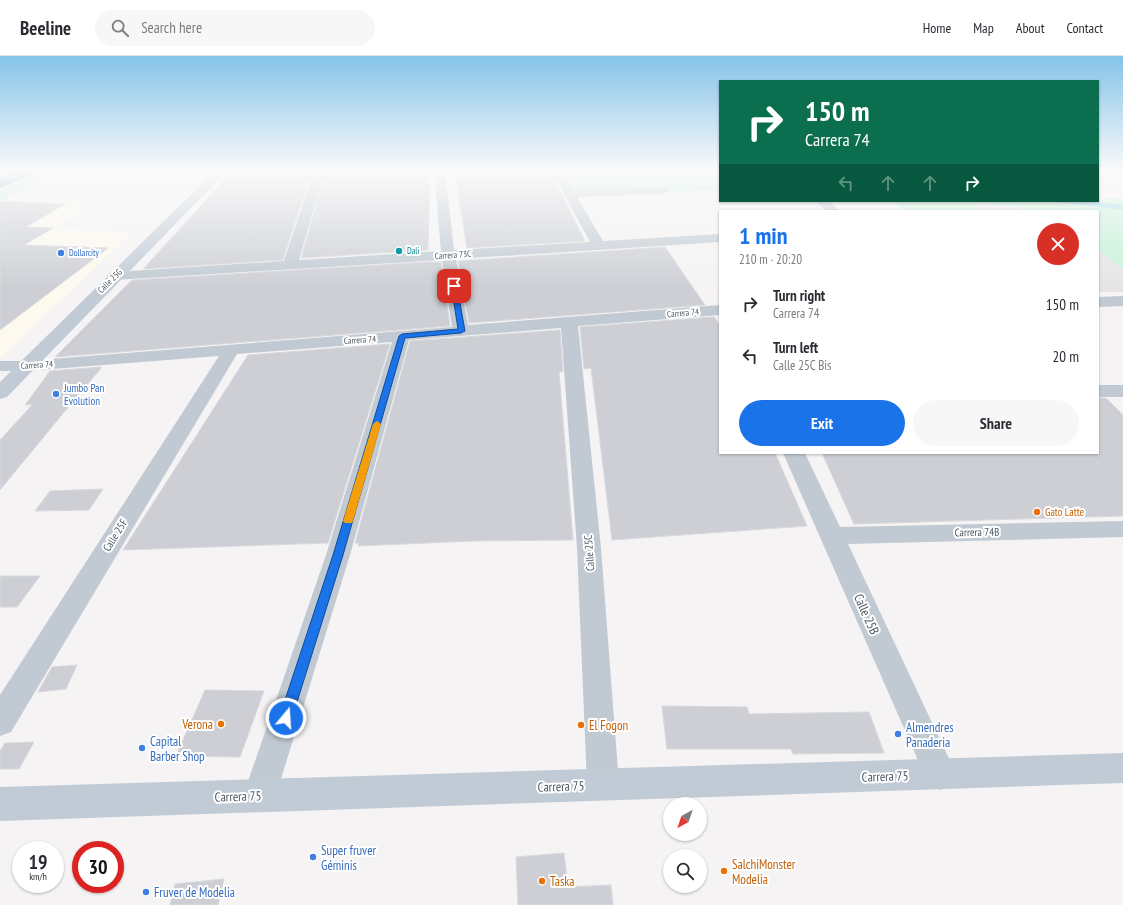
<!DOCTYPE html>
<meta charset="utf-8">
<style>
body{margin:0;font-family:"PT Sans Narrow",sans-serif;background:#f7f7f7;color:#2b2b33;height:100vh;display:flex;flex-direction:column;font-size:15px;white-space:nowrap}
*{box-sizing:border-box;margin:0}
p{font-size:13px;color:#7c7c81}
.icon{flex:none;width:22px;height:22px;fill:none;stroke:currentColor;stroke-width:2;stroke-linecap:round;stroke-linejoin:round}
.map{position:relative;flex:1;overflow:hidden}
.details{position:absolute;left:719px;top:154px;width:380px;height:244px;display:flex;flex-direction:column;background:#fff;border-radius:0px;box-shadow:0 1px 3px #0004}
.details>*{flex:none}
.guide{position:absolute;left:719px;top:24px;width:380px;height:122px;border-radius:0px;box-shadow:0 1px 3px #0004;background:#0b6e4f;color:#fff;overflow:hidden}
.needle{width:26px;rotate:220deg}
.fabs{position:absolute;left:663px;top:741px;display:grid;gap:8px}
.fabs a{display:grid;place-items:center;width:44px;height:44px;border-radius:50%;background:#fff;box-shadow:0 1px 3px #0004;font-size:20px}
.speed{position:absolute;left:12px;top:785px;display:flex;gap:8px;font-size:20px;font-weight:700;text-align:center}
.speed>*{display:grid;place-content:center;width:52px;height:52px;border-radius:50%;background:#fff;box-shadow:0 1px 3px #0004;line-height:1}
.speed small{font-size:10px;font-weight:400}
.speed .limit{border:6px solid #d22;background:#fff;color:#111}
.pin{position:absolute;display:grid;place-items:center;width:34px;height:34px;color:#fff;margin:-17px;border-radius:8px;box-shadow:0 2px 6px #0006}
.me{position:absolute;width:44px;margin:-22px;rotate:18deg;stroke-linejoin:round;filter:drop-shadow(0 0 3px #0008)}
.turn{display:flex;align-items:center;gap:14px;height:84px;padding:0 20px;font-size:18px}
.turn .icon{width:52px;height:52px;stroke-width:2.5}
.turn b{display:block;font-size:28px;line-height:34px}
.lanes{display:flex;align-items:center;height:38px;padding:0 20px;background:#0003;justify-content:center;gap:20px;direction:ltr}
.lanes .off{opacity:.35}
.round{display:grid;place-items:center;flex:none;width:42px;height:42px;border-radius:21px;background:#f7f7f7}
.head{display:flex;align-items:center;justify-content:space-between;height:68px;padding:0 20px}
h1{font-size:24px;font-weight:600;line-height:30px;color:#1a73e8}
.button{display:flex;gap:8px;margin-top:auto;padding:8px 20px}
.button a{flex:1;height:46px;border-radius:24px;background:#1a73e8;color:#fff;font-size:16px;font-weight:600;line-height:46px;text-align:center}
.button a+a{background:#f7f7f7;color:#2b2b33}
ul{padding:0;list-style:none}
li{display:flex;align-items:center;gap:12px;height:52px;padding:0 20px}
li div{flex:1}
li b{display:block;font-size:15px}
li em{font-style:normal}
header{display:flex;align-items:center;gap:24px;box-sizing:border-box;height:56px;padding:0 20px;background:#fff;border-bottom:1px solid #e1e1e2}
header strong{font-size:19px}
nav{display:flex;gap:22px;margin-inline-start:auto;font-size:14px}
.search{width:280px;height:36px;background:#f7f7f7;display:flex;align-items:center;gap:10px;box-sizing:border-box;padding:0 14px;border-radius:22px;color:#7c7c81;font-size:15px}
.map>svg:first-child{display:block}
</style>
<header>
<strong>Beeline</strong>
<div class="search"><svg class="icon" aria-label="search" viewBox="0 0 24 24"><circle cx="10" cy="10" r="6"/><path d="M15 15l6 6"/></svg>Search here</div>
<nav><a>Home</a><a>Map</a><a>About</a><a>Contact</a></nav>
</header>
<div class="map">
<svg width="1123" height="849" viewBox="0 0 1123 849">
<rect width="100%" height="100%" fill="#f5f3f3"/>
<path fill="#fdf9ef" d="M2 144 91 148 56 174 134 175 3 300H0V145Z"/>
<path fill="#e6e4e5" d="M972 145 1039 154 1041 155H983Z
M1098 195 1123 213V236H1098Z"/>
<path fill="#c3f1d5" d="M41 114H60L0 145V134Z
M562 114H720V133L673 136 664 132 575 136Z
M1123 142V213L1098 195V155H1041L973 145 983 155H906L892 145H1098V143Z"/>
<path fill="#90daee" d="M1049 145H1089L1123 149V154Z"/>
<path fill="#cdcfd5" stroke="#d7d9de" d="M234 114H312L283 204 143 213Z
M326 114H430L428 194 301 202Z
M454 114H549L585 185 467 192Z
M0 145 65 148 26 171 53 172 24 189 108 192 0 274Z
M665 191 705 249 469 267 458 205Z
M427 206H441L450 270 55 301 132 224Z
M714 261 720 269V397H775L807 470 612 484 591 312 584 313 580 271Z
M560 274 563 315 559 316 573 484 473 485 358 490 359 487H355L410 285Z
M390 288 328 487 123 494 248 299Z
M102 311 70 349 0 434V384L33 348 25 349 50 315Z
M1098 342H1106L1123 359V460L854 468 822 397H1098Z
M103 433 89 454 35 455 50 435Z
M0 520H40L17 551H0Z
M77 609 66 633 38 636 52 611Z
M205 634 264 635 240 701 176 700Z
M662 650 747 651 749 658 869 656 884 697 793 698 791 693H667Z
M34 686 19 713H0V695L5 687Z
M564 797 568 831 611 829 613 849H518L516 801Z
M224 823 218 849H170L175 828Z"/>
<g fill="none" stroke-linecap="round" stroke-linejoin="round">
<g stroke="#7690ad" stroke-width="2">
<path id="highway" d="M23 114H38L36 116 0 131V124Z"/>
</g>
<path fill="#c1cad2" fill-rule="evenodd" d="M314 114H325L299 204 441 195 434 114H445L454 194 590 186 551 114H561L573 134 668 132 670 134 668 136 664 138 577 141 603 185 720 178V186L456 203 468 269 720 249V259L578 270 601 492 619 728 615 739 603 744 591 739 587 728 577 492 561 272 409 284 350 499 272 752 260 756 248 752 243 740 326 499 392 286 237 298 11 676 0 680V639L219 300 26 315H0V305H26L452 271 442 204 114 224 109 223 107 220 109 217 114 216 284 205Z
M816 145H829L840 155H826Z
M1123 240V250L1098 251V241Z
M1098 329H1123V341H1098Z
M783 397H805L840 471 1123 465V481L848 488 951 707 956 718 951 729 940 734 929 729Z"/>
<path fill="#c1cbd6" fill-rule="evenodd" d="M216 114H228L7 341 0 343V326Z
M1123 697V727L0 765V731Z"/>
<use href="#highway" fill="#8ba5c1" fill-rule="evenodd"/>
</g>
<linearGradient id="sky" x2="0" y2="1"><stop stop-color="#85c3ea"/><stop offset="0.49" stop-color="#fafafa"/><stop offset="1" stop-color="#fafafa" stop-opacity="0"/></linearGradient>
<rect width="1123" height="233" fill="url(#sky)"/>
<path fill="#1a73e8" stroke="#114b97" d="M451 228 457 230 465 275 461 277 405 282 343 499 292 662 290 666 286 668 281 666 279 662 333 499 399 280 402 278 458 273Z"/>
<path fill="#f59e0b" d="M377 365 381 368 353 465 352 467H345L343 465 373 368Z"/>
<circle fill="#0f9aa8" stroke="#fff" stroke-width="1.5" cx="399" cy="195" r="4"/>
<g fill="#3f7fe0" stroke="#fff" stroke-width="1.5">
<circle cx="61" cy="197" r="4"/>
<circle cx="56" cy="338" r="4"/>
<circle cx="898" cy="678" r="4"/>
<circle cx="142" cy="692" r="4"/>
<circle cx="313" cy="801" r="4"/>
<circle cx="146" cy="836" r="4"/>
</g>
<g fill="#e8710a" stroke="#fff" stroke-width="1.5">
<circle cx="1037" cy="456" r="4"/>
<circle cx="221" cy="668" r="4"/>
<circle cx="581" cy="669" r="4"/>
<circle cx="724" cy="815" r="4"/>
<circle cx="542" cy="825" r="4"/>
</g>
<g text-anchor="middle" stroke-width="4" stroke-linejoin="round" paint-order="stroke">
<g font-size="9" fill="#0d838f" stroke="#fff" text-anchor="start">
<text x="407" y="198">Dali</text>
</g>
<g font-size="9" fill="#366cbe" stroke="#fff" text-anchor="start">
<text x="69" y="200">Dollarcity</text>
</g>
<g font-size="9" fill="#4a5661" stroke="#fff">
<text transform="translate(453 199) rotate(-4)" y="3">Carrera 73C</text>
<text transform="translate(110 225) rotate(-45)" y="3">Calle 25G</text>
<text transform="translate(683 257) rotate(-5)" y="3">Carrera 74</text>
<text transform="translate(360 284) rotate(-4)" y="3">Carrera 74</text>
<text transform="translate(37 309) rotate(-4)" y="3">Carrera 74</text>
</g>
<g font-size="11" fill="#366cbe" stroke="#fff" text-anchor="start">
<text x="64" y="336">Jumbo Pan<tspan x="64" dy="13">Evolution</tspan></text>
</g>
<g font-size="11" fill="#c56008" stroke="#fff" text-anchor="start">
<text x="1045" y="460">Gato Latte</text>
</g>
<g font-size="11" fill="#4a5661" stroke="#fff">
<text transform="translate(977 476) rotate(-1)" y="4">Carrera 74B</text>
<text transform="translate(115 479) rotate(-58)" y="4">Calle 25F</text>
<text transform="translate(589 497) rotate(-94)" y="4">Calle 25C</text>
</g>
<g font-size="13" fill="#4a5661" stroke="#fff">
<text transform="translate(867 558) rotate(66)" y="5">Calle 25B</text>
<text transform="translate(885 720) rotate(-2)" y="5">Carrera 75</text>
<text transform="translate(561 730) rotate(-2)" y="5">Carrera 75</text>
<text transform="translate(238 740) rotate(-2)" y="5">Carrera 75</text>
</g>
<g font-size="13" fill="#c56008" stroke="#fff" text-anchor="start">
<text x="213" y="673" text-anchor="end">Verona</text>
<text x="589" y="674">El Fogon</text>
<text x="732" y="813">SalchiMonster<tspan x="732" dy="15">Modelia</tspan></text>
<text x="550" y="830">Taska</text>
</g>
<g font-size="13" fill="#366cbe" stroke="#fff" text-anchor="start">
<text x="906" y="676">Almendres<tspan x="906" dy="15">Panaderia</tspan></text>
<text x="150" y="690">Capital<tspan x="150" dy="15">Barber Shop</tspan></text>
<text x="321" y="799">Super fruver<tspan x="321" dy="15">Géminis</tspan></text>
<text x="154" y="841">Fruver de Modelia</text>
</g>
</g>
</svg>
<div class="fabs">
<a><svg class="needle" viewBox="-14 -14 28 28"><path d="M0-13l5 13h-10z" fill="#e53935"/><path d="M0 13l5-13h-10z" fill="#7c7c81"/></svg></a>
<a><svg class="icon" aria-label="search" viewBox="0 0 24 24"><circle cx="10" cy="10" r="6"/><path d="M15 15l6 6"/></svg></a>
</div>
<div class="speed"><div>19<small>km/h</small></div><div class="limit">30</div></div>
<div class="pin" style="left:454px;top:230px;background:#d93025"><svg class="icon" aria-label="arrive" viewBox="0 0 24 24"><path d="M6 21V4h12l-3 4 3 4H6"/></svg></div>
<svg class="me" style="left:286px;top:662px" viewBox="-20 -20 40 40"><circle r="17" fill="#1a73e8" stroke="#fff" stroke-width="3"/><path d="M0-11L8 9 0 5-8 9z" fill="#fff"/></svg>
<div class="guide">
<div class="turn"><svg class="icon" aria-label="right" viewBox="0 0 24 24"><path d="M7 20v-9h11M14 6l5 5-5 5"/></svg><div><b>150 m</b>Carrera 74</div></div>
<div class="lanes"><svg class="icon off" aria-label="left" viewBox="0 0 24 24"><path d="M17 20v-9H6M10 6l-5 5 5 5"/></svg><svg class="icon off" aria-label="ahead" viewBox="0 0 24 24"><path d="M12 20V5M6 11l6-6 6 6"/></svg><svg class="icon off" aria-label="ahead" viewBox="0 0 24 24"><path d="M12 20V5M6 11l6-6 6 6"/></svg><svg class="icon" aria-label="right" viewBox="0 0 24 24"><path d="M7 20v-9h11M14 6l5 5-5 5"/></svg></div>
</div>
<section class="details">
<div class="head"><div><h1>1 min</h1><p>210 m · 20:20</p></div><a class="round" style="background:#d93025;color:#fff"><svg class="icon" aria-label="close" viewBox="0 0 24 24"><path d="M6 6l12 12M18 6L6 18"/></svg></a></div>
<ul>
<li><svg class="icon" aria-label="right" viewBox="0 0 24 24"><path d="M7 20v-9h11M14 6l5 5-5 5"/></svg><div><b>Turn right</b><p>Carrera 74</p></div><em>150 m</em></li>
<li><svg class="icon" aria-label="left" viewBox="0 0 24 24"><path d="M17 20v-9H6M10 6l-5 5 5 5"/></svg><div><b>Turn left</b><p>Calle 25C Bis</p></div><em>20 m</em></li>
</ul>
<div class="button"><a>Exit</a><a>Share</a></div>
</section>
</div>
